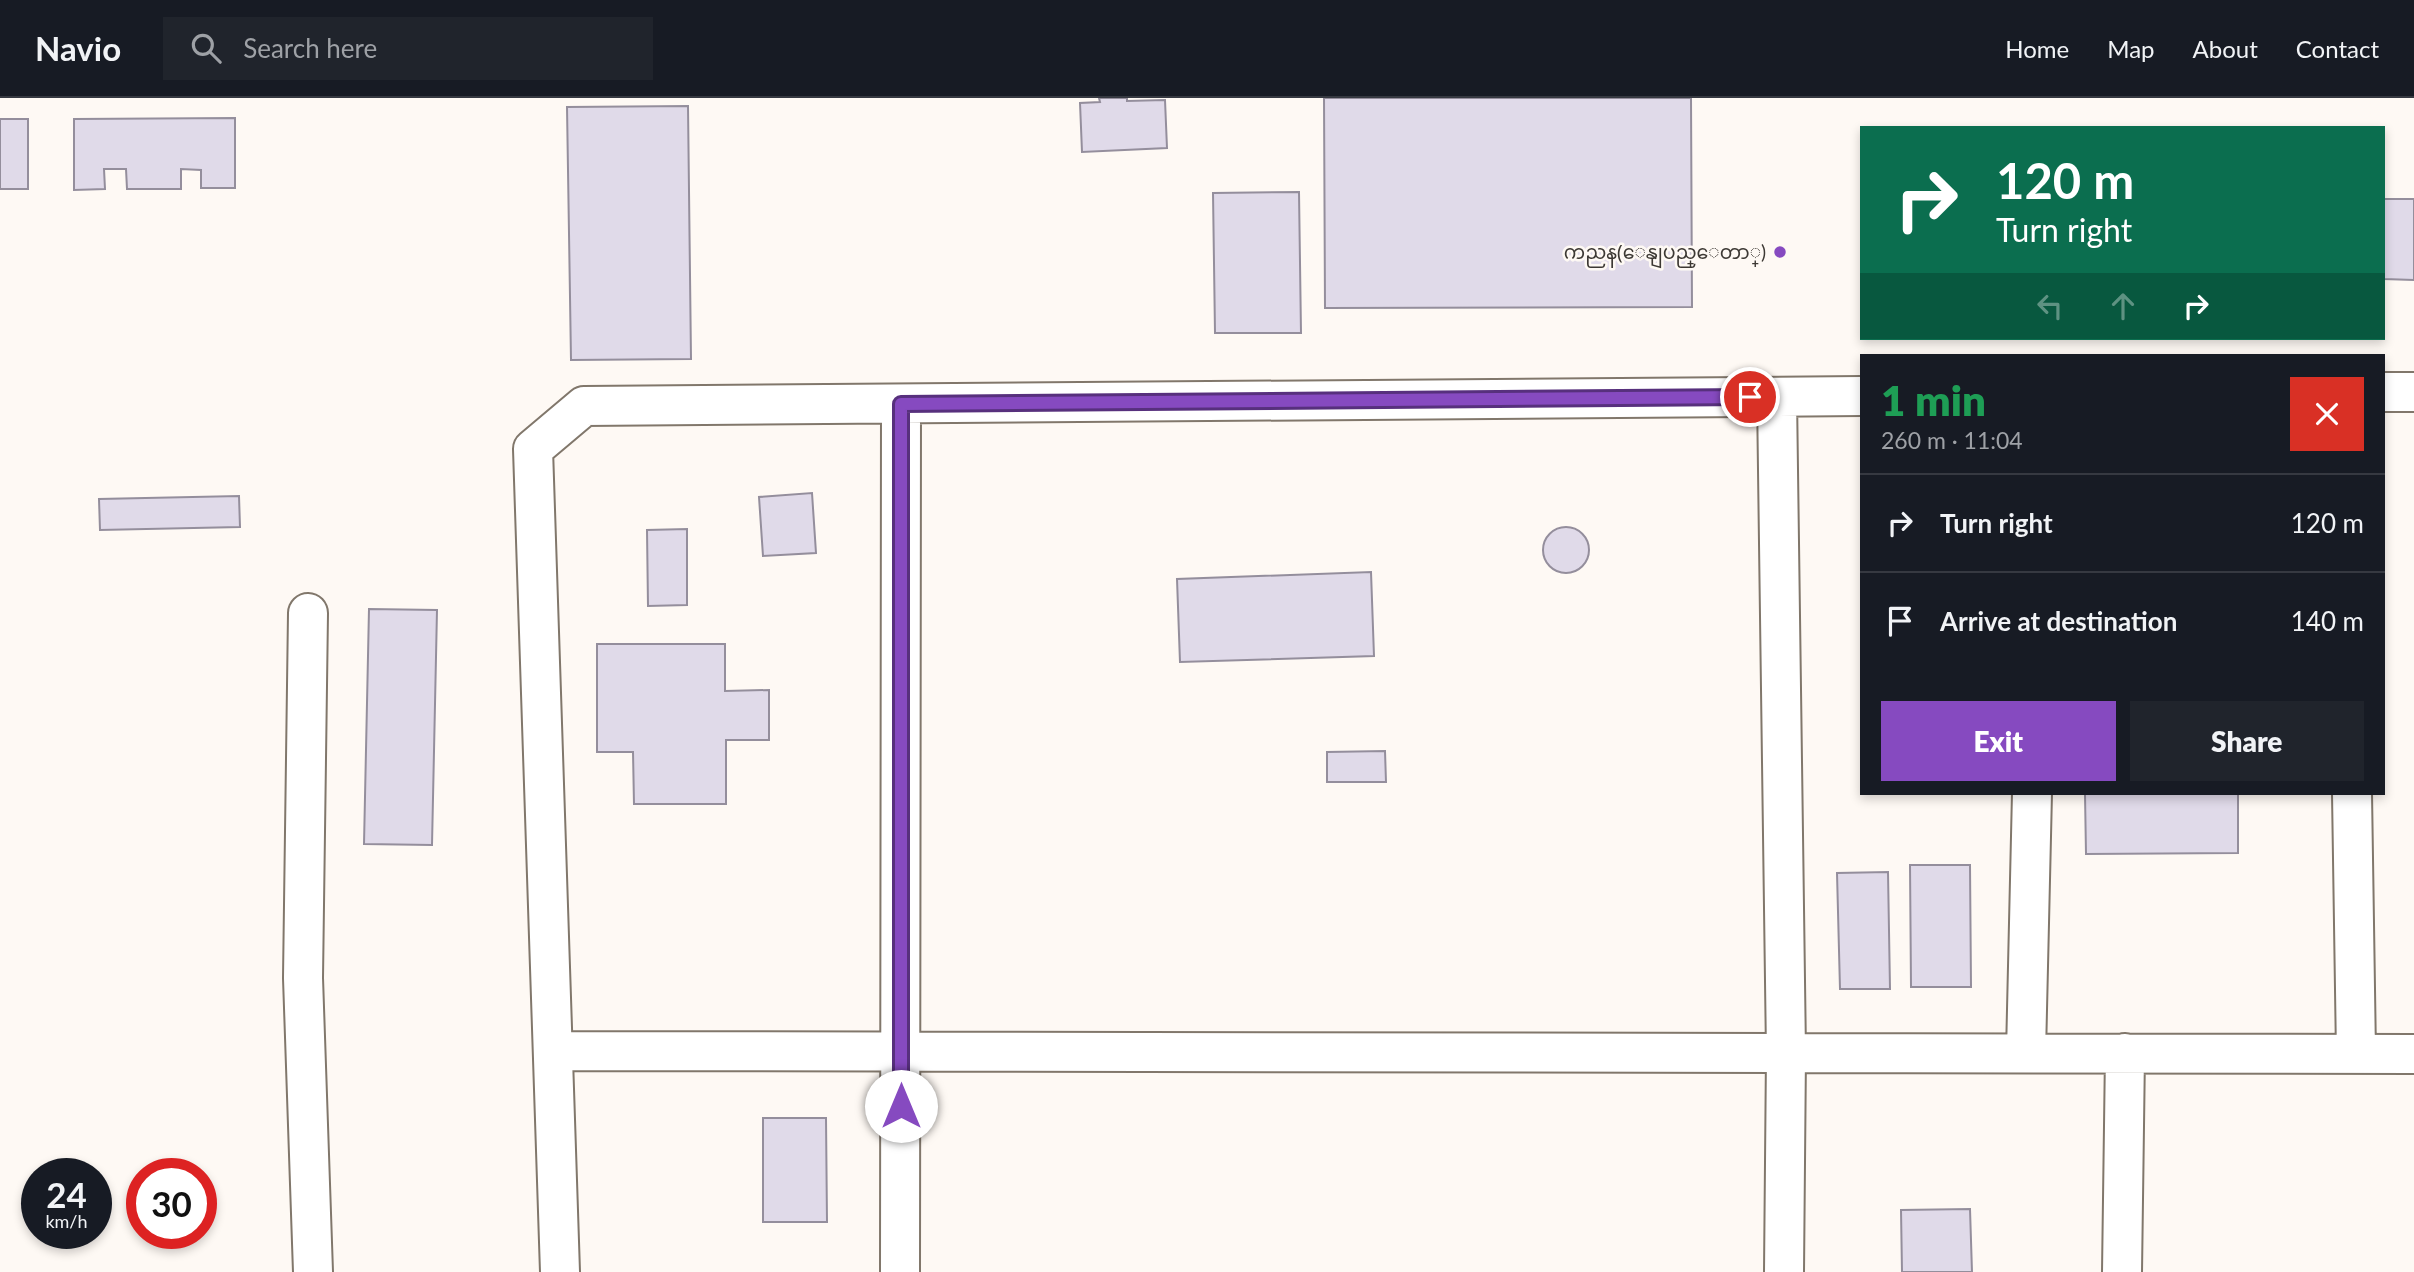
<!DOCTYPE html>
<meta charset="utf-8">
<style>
body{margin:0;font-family:Lato,"Noto Sans Myanmar",sans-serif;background:#20242c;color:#f1f3f6;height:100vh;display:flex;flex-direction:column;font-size:26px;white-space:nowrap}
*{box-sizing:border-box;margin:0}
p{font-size:23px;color:#9ea1a6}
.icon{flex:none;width:38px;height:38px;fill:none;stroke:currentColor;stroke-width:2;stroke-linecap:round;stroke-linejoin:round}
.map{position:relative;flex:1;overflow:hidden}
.details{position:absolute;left:1860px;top:256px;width:525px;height:441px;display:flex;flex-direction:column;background:#171b24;border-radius:0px;box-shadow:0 4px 10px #0003}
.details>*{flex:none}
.hud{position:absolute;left:1860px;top:28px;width:525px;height:214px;border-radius:0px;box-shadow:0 4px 10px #0003;background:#0b6e4f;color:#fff;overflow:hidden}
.speed{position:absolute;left:21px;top:1060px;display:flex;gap:14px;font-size:35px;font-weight:700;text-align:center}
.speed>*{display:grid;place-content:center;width:91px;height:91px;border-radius:50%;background:#171b24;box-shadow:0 4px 10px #0003;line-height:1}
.speed small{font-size:18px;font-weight:400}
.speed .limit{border:10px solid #d22;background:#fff;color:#111}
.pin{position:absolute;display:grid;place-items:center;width:60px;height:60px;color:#fff;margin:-30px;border:4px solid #fff;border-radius:50%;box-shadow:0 2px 7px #0007}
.me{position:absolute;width:77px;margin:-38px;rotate:0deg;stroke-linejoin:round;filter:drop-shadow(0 0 5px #0008)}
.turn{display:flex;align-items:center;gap:24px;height:147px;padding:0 21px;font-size:32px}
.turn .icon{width:91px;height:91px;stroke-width:2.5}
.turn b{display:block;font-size:49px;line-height:60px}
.lanes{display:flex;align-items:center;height:66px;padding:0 21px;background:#0003;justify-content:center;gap:35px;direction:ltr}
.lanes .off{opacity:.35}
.round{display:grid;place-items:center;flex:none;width:74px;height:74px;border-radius:0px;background:#20242c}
.head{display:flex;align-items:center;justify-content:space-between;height:119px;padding:0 21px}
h1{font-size:42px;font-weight:800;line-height:52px;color:#1e9e55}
.primary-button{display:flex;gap:14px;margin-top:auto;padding:14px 21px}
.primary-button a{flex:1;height:80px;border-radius:0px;background:#864ac0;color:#fff;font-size:28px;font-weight:800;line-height:80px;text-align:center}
.primary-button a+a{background:#20242c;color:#f1f3f6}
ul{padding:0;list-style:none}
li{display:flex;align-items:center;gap:21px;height:98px;padding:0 21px;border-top:2px solid #363941}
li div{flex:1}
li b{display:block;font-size:26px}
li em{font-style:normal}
header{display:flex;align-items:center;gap:42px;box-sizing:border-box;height:98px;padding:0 35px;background:#171b24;border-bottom:2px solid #363941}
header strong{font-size:33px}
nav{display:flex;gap:38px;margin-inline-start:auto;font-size:24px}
.search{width:490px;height:63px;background:#20242c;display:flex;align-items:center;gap:18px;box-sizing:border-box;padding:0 24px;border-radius:0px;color:#9ea1a6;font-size:26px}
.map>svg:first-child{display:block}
</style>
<header>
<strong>Navio</strong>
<div class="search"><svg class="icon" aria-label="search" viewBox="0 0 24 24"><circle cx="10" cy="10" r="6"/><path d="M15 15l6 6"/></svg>Search here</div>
<nav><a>Home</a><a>Map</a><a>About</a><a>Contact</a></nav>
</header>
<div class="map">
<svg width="2414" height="1174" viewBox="0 0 2414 1174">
<rect width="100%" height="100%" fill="#fef9f4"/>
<path fill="#e0dae9" stroke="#948e9c" stroke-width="2" d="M1099 0H1127V3L1165 2 1167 50 1082 54 1080 5 1100 4Z
M1324 0H1691L1692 209 1325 210Z
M688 8 691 261 571 262 567 9Z
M235 20V90H201V72L181 71V91H127L126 71H104L105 91 74 92V21Z
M0 21H28V91H0Z
M1299 94 1301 235H1215L1213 95Z
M2384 101H2414V182L2384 181Z
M812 395 816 455 763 458 759 399Z
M239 398 240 429 100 432 99 401Z
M1543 452a23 23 0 1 1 46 0a23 23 0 1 1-46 0Z
M687 431V507L648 508 647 432Z
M1371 474 1374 558 1180 564 1177 481Z
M369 511 437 512 432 747 364 746Z
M597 546H725V593L769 592V642H726V706H634L633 654H597Z
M1385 653 1386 684H1327V654Z
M2238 695V755L2086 756 2085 696Z
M1910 767H1970L1971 889H1911Z
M1888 774 1890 891H1840L1837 775Z
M763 1020H826L827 1124H763Z
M1970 1111 1972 1174H1902L1901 1112Z"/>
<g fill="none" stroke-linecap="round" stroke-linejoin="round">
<g stroke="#81776b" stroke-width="42">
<path id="street" d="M2384 294H2414
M1777 299 1786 955 1784 1174
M308 515 303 880 313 1174
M2352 695 2356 956
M553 953 2414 956
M2026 955 2032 695
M560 1174 533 351 584 308 1862 298
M900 1174 901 306
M2122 1174 2125 955"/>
</g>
<use href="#street" stroke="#fff" stroke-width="38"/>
</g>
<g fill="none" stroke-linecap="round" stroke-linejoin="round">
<g stroke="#57307d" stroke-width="18">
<path id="route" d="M901 1008V306L1750 299"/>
</g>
<use href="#route" stroke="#864ac0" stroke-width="12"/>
</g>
<circle fill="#864ac0" stroke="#fef9f4" stroke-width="2.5" cx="1780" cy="154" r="7"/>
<g text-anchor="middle" stroke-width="5" stroke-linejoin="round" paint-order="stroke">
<g font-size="19" fill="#3d3934" stroke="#fef9f4" text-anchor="end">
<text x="1766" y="161">ကညန(ေနျပည္ေတာ္)</text>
</g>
</g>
</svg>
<div class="speed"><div>24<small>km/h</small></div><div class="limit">30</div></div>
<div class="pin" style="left:1750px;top:299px;background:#d93025"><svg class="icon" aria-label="arrive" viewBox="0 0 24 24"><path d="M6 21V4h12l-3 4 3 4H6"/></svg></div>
<svg class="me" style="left:901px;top:1008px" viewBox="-20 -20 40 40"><circle r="19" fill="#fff"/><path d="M0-13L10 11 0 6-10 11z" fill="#864ac0"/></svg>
<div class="hud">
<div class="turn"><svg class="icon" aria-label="right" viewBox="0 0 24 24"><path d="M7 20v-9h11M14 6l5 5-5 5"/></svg><div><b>120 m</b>Turn right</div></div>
<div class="lanes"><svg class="icon off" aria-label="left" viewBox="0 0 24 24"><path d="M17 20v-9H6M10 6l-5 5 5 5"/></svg><svg class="icon off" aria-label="ahead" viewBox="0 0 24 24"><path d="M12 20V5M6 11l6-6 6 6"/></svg><svg class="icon" aria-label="right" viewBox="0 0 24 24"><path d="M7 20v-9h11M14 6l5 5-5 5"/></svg></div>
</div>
<section class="details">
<div class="head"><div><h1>1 min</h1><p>260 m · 11:04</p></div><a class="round" style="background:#d93025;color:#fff"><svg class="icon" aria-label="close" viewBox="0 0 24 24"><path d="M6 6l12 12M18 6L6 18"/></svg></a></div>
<ul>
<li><svg class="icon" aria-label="right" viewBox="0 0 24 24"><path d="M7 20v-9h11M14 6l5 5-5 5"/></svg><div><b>Turn right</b></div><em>120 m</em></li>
<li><svg class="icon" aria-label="arrive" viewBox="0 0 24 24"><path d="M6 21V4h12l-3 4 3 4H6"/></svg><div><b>Arrive at destination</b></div><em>140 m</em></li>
</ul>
<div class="primary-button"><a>Exit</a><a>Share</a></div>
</section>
</div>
